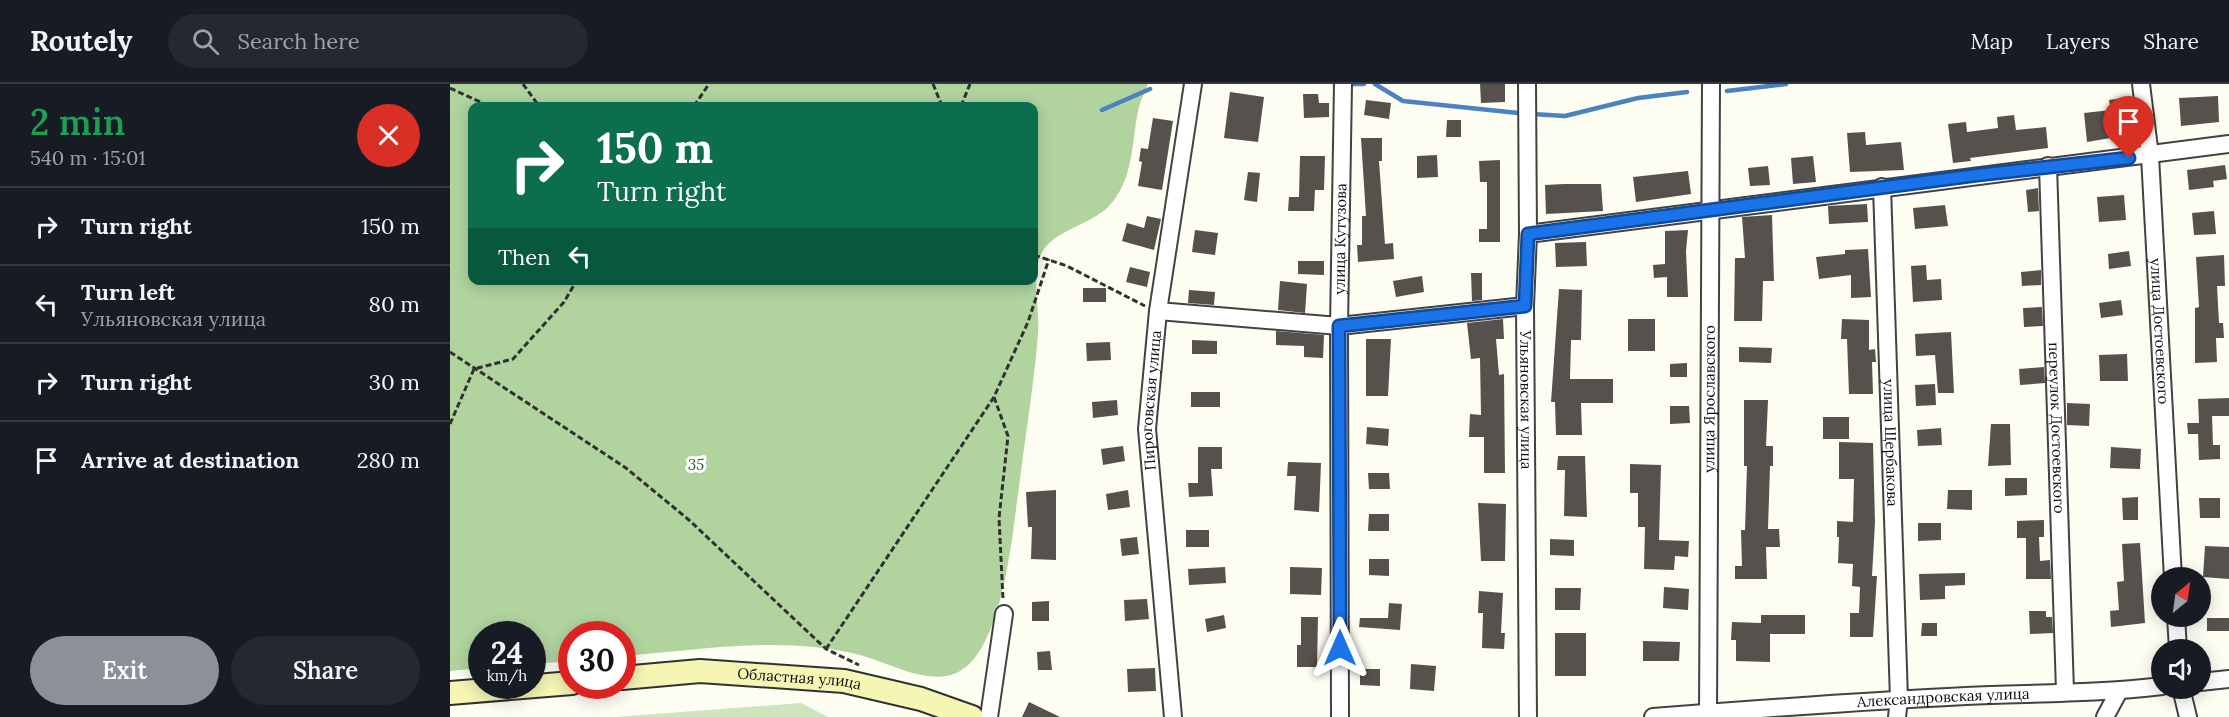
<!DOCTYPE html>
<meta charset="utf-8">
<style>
body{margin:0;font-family:Lora,serif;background:#242831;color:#f1f3f6;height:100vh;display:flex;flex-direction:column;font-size:22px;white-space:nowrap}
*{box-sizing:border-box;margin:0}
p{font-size:20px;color:#9ea1a6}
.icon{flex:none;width:33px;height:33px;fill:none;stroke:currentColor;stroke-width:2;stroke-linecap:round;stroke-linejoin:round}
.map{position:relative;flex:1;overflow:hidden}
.sheet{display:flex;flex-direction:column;background:#171b24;width:450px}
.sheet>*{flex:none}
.guide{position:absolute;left:18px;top:18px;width:570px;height:183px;border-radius:12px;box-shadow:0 3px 15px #0003;background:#0b6e4f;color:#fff;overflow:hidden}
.needle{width:39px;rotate:29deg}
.fabs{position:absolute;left:1701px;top:483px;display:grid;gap:12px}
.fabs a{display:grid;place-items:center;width:60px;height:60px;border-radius:50%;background:#171b24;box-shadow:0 3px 15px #0003;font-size:30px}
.speed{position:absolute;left:18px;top:537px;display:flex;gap:12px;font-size:30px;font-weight:700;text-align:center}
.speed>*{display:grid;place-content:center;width:78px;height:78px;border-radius:50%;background:#171b24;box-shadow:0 3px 15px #0003;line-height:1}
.speed small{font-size:15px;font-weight:400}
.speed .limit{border:9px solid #d22;background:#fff;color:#111}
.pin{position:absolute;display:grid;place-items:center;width:51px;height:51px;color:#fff;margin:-62px -26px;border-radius:50% 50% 50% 0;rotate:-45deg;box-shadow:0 0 6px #0007}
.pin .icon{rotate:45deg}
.me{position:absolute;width:66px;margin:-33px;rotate:0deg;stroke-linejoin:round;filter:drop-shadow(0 0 4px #0008)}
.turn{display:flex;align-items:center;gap:21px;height:126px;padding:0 30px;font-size:27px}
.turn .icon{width:78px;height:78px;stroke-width:2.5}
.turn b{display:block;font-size:42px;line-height:51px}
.then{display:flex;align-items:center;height:57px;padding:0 30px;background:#0003;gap:12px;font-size:22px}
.round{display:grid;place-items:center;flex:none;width:63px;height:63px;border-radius:32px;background:#242831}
.summary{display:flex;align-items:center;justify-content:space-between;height:102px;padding:0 30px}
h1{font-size:36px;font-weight:600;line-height:45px;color:#1e9e55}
.cta{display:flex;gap:12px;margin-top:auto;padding:12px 30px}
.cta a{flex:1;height:69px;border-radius:36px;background:#8c9099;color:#fff;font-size:24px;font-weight:600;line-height:69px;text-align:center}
.cta a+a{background:#242831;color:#f1f3f6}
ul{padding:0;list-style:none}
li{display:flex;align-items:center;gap:18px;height:78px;padding:0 30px;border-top:2px solid #363941}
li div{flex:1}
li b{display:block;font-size:22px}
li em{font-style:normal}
header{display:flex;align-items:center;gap:36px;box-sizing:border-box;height:84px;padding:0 30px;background:#171b24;border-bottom:2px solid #363941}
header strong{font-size:28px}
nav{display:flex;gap:33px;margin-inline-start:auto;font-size:21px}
.search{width:420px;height:54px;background:#242831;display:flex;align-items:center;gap:15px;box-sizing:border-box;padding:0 21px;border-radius:33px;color:#9ea1a6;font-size:22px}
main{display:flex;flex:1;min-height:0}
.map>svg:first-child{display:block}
</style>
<header>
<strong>Routely</strong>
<div class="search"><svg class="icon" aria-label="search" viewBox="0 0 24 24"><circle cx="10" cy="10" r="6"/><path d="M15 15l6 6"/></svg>Search here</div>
<nav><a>Map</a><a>Layers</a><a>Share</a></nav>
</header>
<main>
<section class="sheet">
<div class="summary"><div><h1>2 min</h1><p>540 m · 15:01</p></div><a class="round" style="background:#d93025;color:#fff"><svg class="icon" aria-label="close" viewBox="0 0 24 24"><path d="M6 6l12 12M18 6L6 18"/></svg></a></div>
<ul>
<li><svg class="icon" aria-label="right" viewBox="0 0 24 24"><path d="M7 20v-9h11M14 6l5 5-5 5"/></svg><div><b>Turn right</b></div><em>150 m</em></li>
<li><svg class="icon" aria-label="left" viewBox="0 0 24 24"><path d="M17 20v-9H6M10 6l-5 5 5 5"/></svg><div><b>Turn left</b><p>Ульяновская улица</p></div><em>80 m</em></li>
<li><svg class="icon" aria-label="right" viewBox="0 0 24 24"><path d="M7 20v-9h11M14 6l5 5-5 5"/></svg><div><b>Turn right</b></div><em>30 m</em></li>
<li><svg class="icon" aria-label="arrive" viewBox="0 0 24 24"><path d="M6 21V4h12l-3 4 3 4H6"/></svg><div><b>Arrive at destination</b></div><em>280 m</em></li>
</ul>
<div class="cta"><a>Exit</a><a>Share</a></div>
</section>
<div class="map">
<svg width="1779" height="633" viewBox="0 0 1779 633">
<rect width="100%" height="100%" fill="#fdfdf2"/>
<path fill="#cee5be" d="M351 619 378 633H165Z"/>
<path fill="#b1d49f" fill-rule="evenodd" d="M0 0H698C695 7 691 15 689 23 681 57 685 94 659 122 641 141 603 146 591 170 581 193 590 226 588 250 584 301 575 352 569 403 562 449 553 577 501 591 473 599 437 578 410 571 332 551 251 566 173 572L172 550H122L121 577 83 580 82 550H32L31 584 0 587ZM22 22H584V196H22Z"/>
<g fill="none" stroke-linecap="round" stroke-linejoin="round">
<path stroke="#4b82bf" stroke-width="4.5" d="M899 0H914
M925 0 953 17 1068 29
M1277 7 1336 0
M652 26 700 5
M1082 30 1115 32 1188 14 1237 8"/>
</g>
<path fill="#56514c" d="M1030 0H1055V18L1031 19Z
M780 8 814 13 808 58 774 54Z
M853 10H868L869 19H879V33L854 34Z
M1768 12 1769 38 1731 42 1729 14Z
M1673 14 1678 51 1637 58 1634 29 1661 26 1659 16Z
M916 16 941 19 939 35 914 31Z
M1564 31 1566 46 1596 43 1598 64 1520 74 1521 77 1503 79 1498 40 1516 38 1517 48 1548 44 1547 33Z
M703 34 723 37 712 106 688 102 692 78 689 77 691 64 698 65Z
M997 36H1011V53H996Z
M1415 48 1416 61 1451 58 1454 86 1400 88 1397 49Z
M911 54H932V77H929L935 160 943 159 944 175 908 178 907 161H912V132H916Z
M987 71 988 93 967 94V72Z
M850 72H875L874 106H865L864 127H838L839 113H849Z
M1363 72 1366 98 1343 100 1341 74Z
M1050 76V158H1029V145H1037V98H1030L1029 77Z
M1775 81 1777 95 1763 97 1764 103 1739 106 1737 86Z
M1318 82 1320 101 1300 102 1298 84Z
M1238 87 1241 110 1186 118 1183 93Z
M798 88 810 89 807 118 794 116Z
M1114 100H1151L1153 127 1096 130 1095 101Z
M1588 104 1589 127 1578 128 1576 106Z
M1674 111 1676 136 1649 138 1647 113Z
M1417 120 1418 138 1379 140 1378 122Z
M1495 121 1498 142 1465 145 1463 124Z
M1764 127 1766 150 1744 151 1742 129Z
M1322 131 1324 197H1313L1312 237H1284L1285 174H1295L1292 133Z
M697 132 711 135 704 166 672 157 677 139 694 144Z
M745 146 768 149 765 171 742 168Z
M1238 146 1236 167 1238 213H1217V193L1204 194 1203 181 1215 180V147Z
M1136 158 1137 182 1106 183 1105 159Z
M1418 165 1421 213 1401 214V191L1369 195 1366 173 1395 170V166Z
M1679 167 1681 182 1659 185 1658 170Z
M1774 171 1775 202H1767L1769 239H1773L1774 254H1766L1767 278 1745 279V224L1749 223 1746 173Z
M848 177H874V191L848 190Z
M1476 181 1477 196 1491 195 1492 216 1463 218 1461 182Z
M680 183 700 188 697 203 676 198Z
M1591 186V201L1572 202 1571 188Z
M1021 189H1032V216L1022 217Z
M972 192 974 208 946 213 943 197Z
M830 197 857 200 855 229 828 226Z
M633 204H656V218H633Z
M1109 205 1132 206 1131 256H1121L1120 295H1163V319H1131L1132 351H1106L1105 318H1101Z
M739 206 765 208 764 221 738 219Z
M1671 216 1673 231 1651 234 1649 219Z
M1592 223 1593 242 1574 243 1573 224Z
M1053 235 1054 255H1046L1049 291 1054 290 1055 389H1034V353H1019L1020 330 1031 331 1030 274 1021 275 1017 239Z
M1178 235H1205V267H1178Z
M1392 235 1419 236V266L1425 265 1426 278H1422L1423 310H1399L1397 255H1391Z
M826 247 874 251 873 274 854 273V262L826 261Z
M1501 248 1504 309H1488L1485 271 1466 272 1465 250Z
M916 255H941L938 312H916Z
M742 256 767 257V270H742Z
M660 258 661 276 637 277 636 259Z
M1289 263 1322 264 1321 279 1289 278Z
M1677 270 1678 297H1650L1649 271Z
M1237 279V293H1220V280Z
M1594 283 1595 299 1570 301 1569 285Z
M1485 300 1486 321 1466 322 1465 301Z
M741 308H770V323H741Z
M1779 314V332H1762L1763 361H1770V375L1749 376 1748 350H1738L1737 339H1749L1748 315Z
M667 316 668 331 643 334 642 318Z
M1294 316H1318L1316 362H1323V382H1320L1318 445H1329L1330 463H1316L1317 495H1285V482H1292L1291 446H1295L1297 382H1294Z
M1617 319 1640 320 1639 342 1617 341Z
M1220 322H1239L1240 339 1220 340Z
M1373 333H1399V355H1373Z
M1541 340H1560L1561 381 1538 382Z
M917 343 939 345 938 362 916 360Z
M1491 344 1492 361 1468 362 1467 346Z
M1389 358 1423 359 1425 438 1422 492H1427L1423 553H1400V529H1409L1410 503 1402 502 1403 480 1388 479 1389 453H1387V437L1403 438 1404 395H1389Z
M673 362 675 377 653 381 651 365Z
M748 363H772V385H761L763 412 739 413 738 399H748Z
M1661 363 1691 365 1690 385 1660 384Z
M1108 372H1135L1137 433 1114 432 1115 386H1107Z
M838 378 871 379 869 428 844 426 846 392H837Z
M1180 380 1211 381 1209 456 1239 457 1238 473 1225 472 1224 486 1194 485 1195 443H1188V409H1180Z
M918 389H939L940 405H919Z
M1555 394H1577V411L1555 412Z
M606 406V476L581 475 582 443H578L576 408Z
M678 406 680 423 658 426 656 410Z
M1498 406H1522V426L1497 425Z
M1688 413V436H1673L1672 414Z
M1749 414H1770V434H1750Z
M1028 419 1056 420 1055 477H1031Z
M919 430H939V447H918Z
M1594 436V453H1589L1590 477 1600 476 1601 495H1576V454H1567V437Z
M1468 439H1491V456L1468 457Z
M736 446H759V463H736Z
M687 453 689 470 672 472 670 455Z
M1100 455 1124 456V472L1100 471Z
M1690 459 1695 539 1661 543 1660 527 1669 526 1667 498 1674 497 1672 460Z
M1755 462 1779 463V495L1753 493Z
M919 475H939V492L919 491Z
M775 483 776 499 739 501 738 485Z
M840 483 872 484 871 511 840 510Z
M1515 489V501L1495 502V515L1470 516 1469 490Z
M1214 503 1239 505 1238 526 1213 524Z
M1105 504H1131L1130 526H1105Z
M1029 507 1053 509 1051 549H1055L1054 565 1032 564 1033 529H1028Z
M697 515 699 535 675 537 674 516Z
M599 517V537H582V518Z
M939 519 952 520 950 546 909 543 910 534H938Z
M1579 527H1596V533H1602L1603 549 1580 550Z
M774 531 776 544 757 548 755 535Z
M1311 531H1355V550H1320V578L1286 577V556H1281L1282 538 1311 539Z
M851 533H868L867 583H847V561H851Z
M1757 534H1779V547H1757Z
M1472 539H1487V552H1471Z
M1105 549H1136V592H1105Z
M1193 557 1230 558 1229 577H1193Z
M600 567 602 586H588L587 568Z
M961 580 986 582 984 607 960 605Z
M705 584 706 607 678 608 677 585Z
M910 585H930V602L910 601Z
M579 618 610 633H572Z"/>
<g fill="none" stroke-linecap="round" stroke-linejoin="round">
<g stroke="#424242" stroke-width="20">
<g id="street">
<path id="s1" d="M1077 0 1078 150 1075 222 1078 633"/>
<path id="s2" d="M1691 0 1700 72 1723 494"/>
<path id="s3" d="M1598 82 1615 607"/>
<path id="s4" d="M1432 103 1449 615 1447 633"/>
<path d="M1078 150 1779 60"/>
<path d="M708 227 889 242 1075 222"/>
<path d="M1726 532 1728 566"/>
<path d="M1750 598 1779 595"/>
<path d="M1731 604 1738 633"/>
<path d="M539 633 554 530"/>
<path id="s5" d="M723 633 697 345 708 227 743 0"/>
<path id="s6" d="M890 633 889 242 893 0"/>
<path id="s7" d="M1203 633C1307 625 1412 617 1516 612 1581 609 1647 610 1712 602"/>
<path id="s8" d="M1258 633 1261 0"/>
<path d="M1655 633 1669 607"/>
</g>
</g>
<g stroke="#313131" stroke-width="26">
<g id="secondary">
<path id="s9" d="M172 594 250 587 394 597 471 615 522 633"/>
<path d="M0 609 122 599"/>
</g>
</g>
<path stroke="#313131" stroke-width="3" stroke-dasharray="6 3" stroke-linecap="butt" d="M73 0 89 22
M483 0 492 22
M0 4 39 22
M244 22 259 0
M511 22 520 0
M584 171 617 182 695 222
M0 268 176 384 239 436 376 565 409 581
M544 313 558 352 549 434 553 515
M0 340 24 285 63 275 114 218 127 196
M376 565 544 313 578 238 599 175"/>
<use href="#street" stroke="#fff" stroke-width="16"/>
<use href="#secondary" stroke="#f5f6b4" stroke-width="22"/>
</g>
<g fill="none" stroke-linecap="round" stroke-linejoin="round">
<g stroke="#114b97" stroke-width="15">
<path id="route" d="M890 564 889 242 1075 222 1078 150 1527 91 1679 74"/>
</g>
<use href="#route" stroke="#1a73e8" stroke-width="10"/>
</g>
<g text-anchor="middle" stroke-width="6" stroke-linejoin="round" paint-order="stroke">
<g font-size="15" fill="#0f0f0f" stroke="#fff">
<text dy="5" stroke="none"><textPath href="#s6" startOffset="478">улица Кутузова</textPath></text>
<text dy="5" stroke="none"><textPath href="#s2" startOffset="248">улица Достоевского</textPath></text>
<text dy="5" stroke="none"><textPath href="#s8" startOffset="318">улица Ярославского</textPath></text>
<text dy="5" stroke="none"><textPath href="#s5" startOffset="318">Пироговская улица</textPath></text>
<text dy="5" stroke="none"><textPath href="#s1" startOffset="316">Ульяновская улица</textPath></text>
<text dy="5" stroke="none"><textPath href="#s3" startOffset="262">переулок Достоевского</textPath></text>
<text dy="5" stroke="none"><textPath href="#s4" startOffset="256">улица Щербакова</textPath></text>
<text dy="5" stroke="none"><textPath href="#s9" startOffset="178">Областная улица</textPath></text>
<text dy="5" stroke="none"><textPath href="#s7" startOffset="291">Александровская улица</textPath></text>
</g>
<g font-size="15" font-style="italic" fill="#2a6026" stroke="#fff">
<text x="246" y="386">35</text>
</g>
</g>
</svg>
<div class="fabs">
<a><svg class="needle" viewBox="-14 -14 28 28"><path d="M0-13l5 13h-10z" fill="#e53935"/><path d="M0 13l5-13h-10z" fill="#9ea1a6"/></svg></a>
<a><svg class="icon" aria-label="sound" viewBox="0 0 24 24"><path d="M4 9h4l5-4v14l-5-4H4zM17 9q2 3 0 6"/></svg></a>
</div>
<div class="speed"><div>24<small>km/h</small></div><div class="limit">30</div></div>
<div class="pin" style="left:1679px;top:74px;background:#d93025"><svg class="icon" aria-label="arrive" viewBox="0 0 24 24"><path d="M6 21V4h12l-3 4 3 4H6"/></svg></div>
<svg class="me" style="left:890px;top:564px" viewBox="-20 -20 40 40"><path d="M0-17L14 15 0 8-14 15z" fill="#1a73e8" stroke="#fff" stroke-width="4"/></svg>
<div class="guide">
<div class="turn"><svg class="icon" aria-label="right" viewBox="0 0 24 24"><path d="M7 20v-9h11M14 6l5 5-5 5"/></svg><div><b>150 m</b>Turn right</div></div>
<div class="then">Then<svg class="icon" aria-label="left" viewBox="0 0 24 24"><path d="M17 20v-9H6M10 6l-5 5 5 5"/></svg></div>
</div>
</div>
</main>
